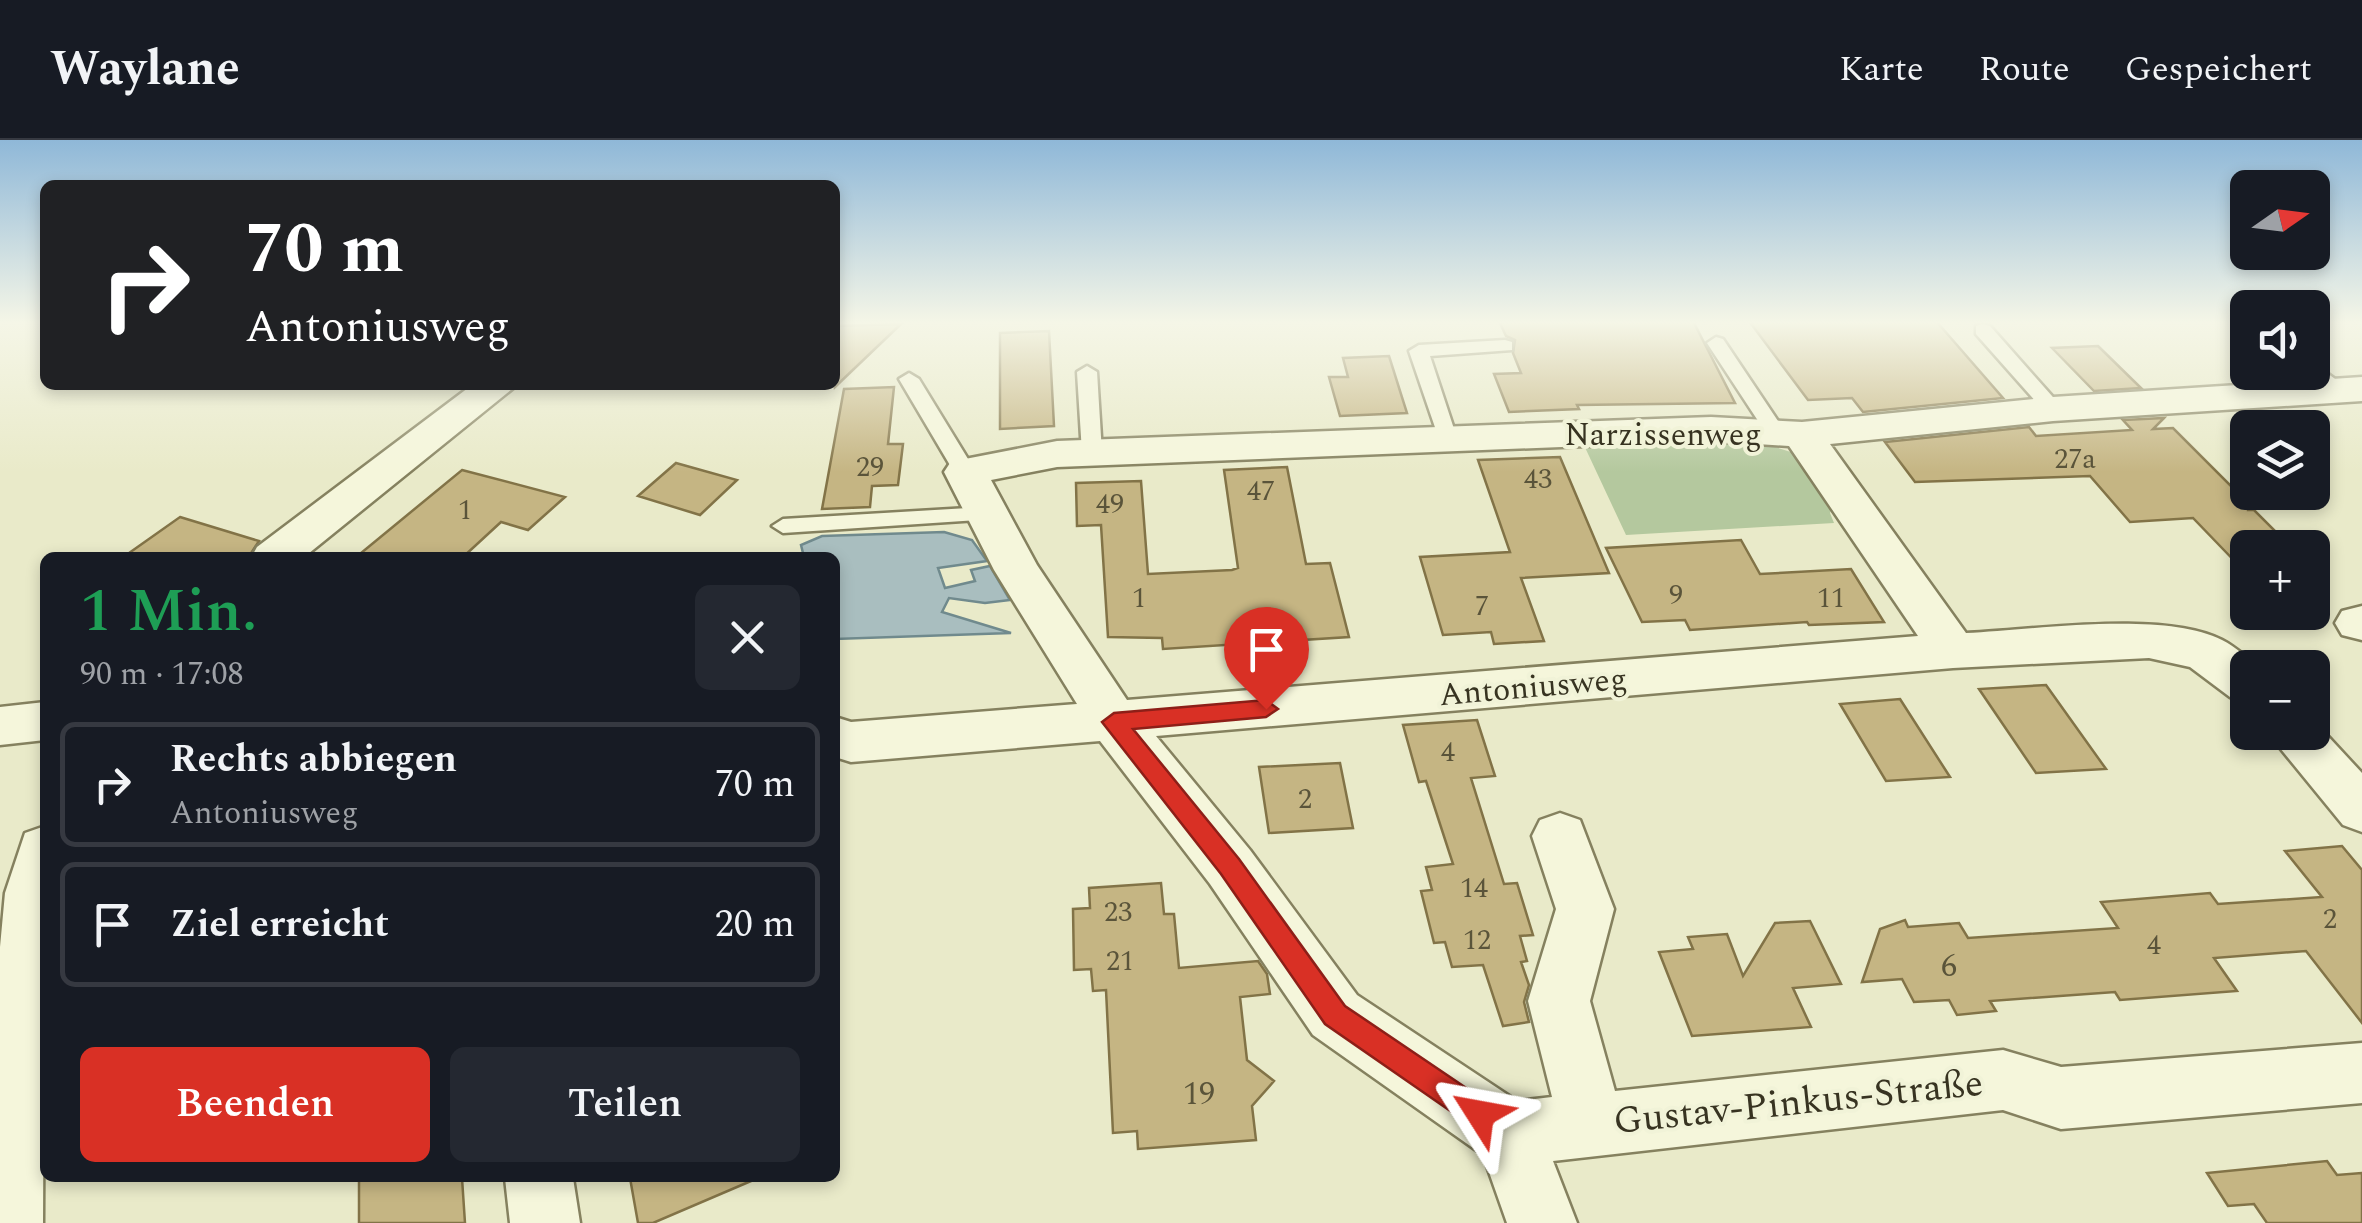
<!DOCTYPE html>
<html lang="de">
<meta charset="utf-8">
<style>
body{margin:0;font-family:Spectral,serif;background:#242831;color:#f1f3f6;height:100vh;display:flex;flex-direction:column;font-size:38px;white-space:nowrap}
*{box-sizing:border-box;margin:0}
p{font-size:32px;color:#9ea1a6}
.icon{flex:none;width:55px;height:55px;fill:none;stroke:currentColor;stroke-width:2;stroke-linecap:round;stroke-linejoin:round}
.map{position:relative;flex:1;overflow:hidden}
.panel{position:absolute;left:40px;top:412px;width:800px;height:630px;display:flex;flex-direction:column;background:#171b24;border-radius:15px;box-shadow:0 5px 15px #0003}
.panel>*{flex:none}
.banner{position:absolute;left:40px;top:40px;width:800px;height:210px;border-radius:15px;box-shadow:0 5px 15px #0003;background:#202124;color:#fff;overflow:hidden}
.needle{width:65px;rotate:76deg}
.buttons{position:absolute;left:2230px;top:30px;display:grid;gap:20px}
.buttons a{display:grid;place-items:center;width:100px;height:100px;border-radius:15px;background:#171b24;box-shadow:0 5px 15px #0003;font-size:50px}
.pin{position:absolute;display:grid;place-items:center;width:85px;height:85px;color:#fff;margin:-102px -42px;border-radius:50% 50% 50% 0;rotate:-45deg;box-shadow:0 0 10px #0007}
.pin .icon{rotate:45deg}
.me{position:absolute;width:110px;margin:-55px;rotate:304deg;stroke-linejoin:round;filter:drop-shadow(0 0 8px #0008)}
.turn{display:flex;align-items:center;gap:35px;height:210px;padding:0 40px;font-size:45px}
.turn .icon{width:130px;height:130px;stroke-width:2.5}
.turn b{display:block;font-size:70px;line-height:85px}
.round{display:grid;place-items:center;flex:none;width:105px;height:105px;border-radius:15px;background:#242831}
.headline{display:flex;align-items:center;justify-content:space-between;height:170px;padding:0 40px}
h1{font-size:60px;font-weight:600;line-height:75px;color:#1e9e55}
.action{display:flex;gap:20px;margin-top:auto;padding:20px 40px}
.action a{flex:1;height:115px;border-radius:15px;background:#d93025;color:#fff;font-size:40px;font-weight:600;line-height:115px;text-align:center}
.action a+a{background:#242831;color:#f1f3f6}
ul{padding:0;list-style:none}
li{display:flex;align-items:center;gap:30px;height:125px;margin:0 20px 15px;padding:0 20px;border:5px solid #363941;border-radius:15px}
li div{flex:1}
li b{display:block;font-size:38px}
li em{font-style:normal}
header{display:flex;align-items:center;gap:60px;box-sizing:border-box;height:140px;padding:0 50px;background:#171b24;border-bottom:2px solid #363941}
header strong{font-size:48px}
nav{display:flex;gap:55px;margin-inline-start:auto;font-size:35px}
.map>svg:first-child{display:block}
</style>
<header>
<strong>Waylane</strong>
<nav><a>Karte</a><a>Route</a><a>Gespeichert</a></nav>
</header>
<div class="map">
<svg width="2362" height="1083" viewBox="0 0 2362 1083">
<rect width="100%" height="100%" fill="#e9eac9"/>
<path fill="#b4c89e" d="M1750 299 1797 314 1833 365 1830 373 1834 383 1626 395 1582 301Z"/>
<path fill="#a9bebf" stroke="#708a8d" stroke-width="2.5" d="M944 392 972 400 987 421 938 428 945 448 975 441 971 430 990 426 1010 460 985 463 949 458 942 472 1011 493 835 499V418L804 417 801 405 822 396Z"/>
<path fill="#c5b583" stroke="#827347" stroke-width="2.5" d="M1499 181H1693L1735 263 1577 265 1579 269 1509 272 1494 234 1521 233 1513 213 1515 200 1506 196Z
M1749 181H1936L2003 258 1863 272 1852 258 1808 260Z
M901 184 835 247V186Z
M1049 191 1054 286 1000 289V193Z
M2098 206 2141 248 2094 251 2052 208Z
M1389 216 1407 273 1340 276 1329 237H1348L1343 218Z
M894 247 888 304H903L898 345 872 346 870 367 822 369 844 249Z
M2164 278 2153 289 2173 288 2248 363V370H2254L2292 408H2248V435L2193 378 2130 382 2090 336 1915 342 1885 302 2029 287 2036 296 2132 290 2123 280Z
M1560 317 1609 433 1521 438 1544 501 1494 504 1491 492 1443 495 1420 417 1510 412 1478 320Z
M676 323 737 340 700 375 638 356Z
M1287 327 1306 424 1330 423 1349 497 1163 509 1162 498 1108 497 1101 385 1077 386 1076 343 1141 341 1148 434 1232 430 1238 428 1224 330Z
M462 330 565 357 528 390 501 382 462 418H355Z
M180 377 259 401 248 418H122Z
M1741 400 1760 434 1851 429 1884 482 1809 485 1807 482 1690 490 1685 480 1642 482 1606 408Z
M2046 545 2106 629 2036 633 1979 549Z
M1900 559 1950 637 1886 641 1840 564Z
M1477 580 1495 636 1471 638 1504 744 1517 743 1533 795 1520 796 1527 821 1521 822 1529 845 1524 862 1529 882 1503 886 1483 825 1452 827 1445 802 1434 803 1421 751 1432 750 1426 727 1453 724 1426 641 1419 642 1403 585Z
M1340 623 1353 688 1269 693 1259 627Z
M2342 706 2362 730V883L2306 811 2214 818 2237 851 2120 860 2115 852 1990 861 1996 871 1957 875 1949 860 1914 862 1902 839 1862 842 1880 789 1905 780 1908 787 1959 783 1968 798 2118 788 2101 762 2210 753 2218 764 2322 757 2285 711Z
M1161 743 1164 774H1174L1179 828 1258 821 1267 834 1270 854 1240 857 1247 920 1274 941 1252 966 1256 1000 1138 1009 1137 991 1113 993 1106 850 1093 851 1091 829 1074 830 1073 769 1090 768 1089 748Z
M1810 781 1841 844 1793 848 1811 887 1692 896 1659 812 1693 809 1688 797 1727 794 1743 836 1775 783Z
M2327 1021 2337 1035 2362 1033V1083H2267L2254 1064 2228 1066 2207 1033Z
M359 1038H462L465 1083H359Z
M630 1038H758L653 1083H638Z"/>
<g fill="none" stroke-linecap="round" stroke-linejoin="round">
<g stroke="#85815f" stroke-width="5">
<path id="lane" d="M1983 184 1990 186 2060 265V273H2046L1976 194V186Z
M1716 197 1723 199 1786 293 1783 297 1776 299 1766 293 1707 203Z
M1505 200 1512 202V210L1430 216 1457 298 1447 304 1440 302 1409 211 1419 205Z
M2312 222 2346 247V255H2332L2306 232H2312Z
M1087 226 1097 232 1102 313 1092 319 1082 313 1077 232Z
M909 233 919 239 976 332 973 337 965 339 954 332 899 239Z
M985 367 996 374 993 379 783 393 772 386 783 379Z"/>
</g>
<g stroke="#85815f" stroke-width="5">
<path id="street" d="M2362 237V261L2053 281 1830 304 1966 493C2033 490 2164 470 2222 500 2236 507 2248 519 2261 528H2248V562L2230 557 2190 527 2149 518 1953 528 1156 596 1250 710 1357 855 1517 961 1552 957 1528 861 1556 769 1532 696 1540 680 1560 673 1580 680 1614 769 1590 861 1615 951 2003 910 2061 927 2362 903V963L2061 989 2003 970 1553 1021 1577 1083H1507L1483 1015 1313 895 1210 744 1100 601 851 622 835 617V577L851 582 1077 564 994 430 944 332 950 323 965 319 1057 301 1711 277 1802 282 2053 257ZM1711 301 1789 306 1918 496 1127 560 1037 425 991 340 1057 327Z
M472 245H517L303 418H251L257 407Z
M2362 466V500L2342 495 2335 483 2342 471Z
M45 562V600L0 605V567Z
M2312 579 2362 633V692L2343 685 2267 592H2312Z
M45 686 43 1083H0V807L5 753 25 693Z
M505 1038H573L580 1083H510Z"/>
</g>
<use href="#lane" fill="#f5f6db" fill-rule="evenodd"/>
<use href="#street" fill="#f5f6db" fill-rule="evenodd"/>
</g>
<linearGradient id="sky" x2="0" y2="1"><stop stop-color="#8fb8d8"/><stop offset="0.55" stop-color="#f5f6e7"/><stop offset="1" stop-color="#f5f6e7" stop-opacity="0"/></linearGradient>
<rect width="2362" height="332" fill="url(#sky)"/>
<path fill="#d93025" stroke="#8d1f18" stroke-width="2.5" d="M1266 560 1278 569 1266 577 1133 589 1239 719 1345 866 1490 964 1495 974 1490 984 1480 988 1469 984 1325 884 1221 734 1102 582 1114 573Z"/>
<g text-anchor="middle" stroke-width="8" stroke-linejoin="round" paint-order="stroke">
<g font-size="28" fill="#5a543a">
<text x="2075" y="328">27a</text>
<text x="870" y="336">29</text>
<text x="1538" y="348">43</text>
<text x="1261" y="360">47</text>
<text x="1110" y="373">49</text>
<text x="465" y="379">1</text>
<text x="1676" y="464">9</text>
<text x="1139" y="467">1</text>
<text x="1831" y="467">11</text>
<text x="1482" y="475">7</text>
<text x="1448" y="621">4</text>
<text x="1305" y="668">2</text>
<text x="1474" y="757">14</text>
<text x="1118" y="781">23</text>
<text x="2330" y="788">2</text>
<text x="1477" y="809">12</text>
<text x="2154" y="814">4</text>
<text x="1120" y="830">21</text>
</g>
<g font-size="32" fill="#373321" stroke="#f1f3d8">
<text x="1663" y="305">Narzissenweg</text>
<text transform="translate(1533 546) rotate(-5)" y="11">Antoniusweg</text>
</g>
<g font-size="32" fill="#5a543a">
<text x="1949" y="836">6</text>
<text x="1199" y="964">19</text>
</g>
<g font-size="38" fill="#373321" stroke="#f1f3d8">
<text transform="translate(1798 961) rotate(-6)" y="13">Gustav-Pinkus-Straße</text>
</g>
</g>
</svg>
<div class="buttons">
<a><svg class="needle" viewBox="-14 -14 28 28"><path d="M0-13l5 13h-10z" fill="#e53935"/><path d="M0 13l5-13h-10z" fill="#9ea1a6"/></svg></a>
<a><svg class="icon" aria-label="sound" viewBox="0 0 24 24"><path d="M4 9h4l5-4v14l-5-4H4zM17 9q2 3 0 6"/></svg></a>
<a><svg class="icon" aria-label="layers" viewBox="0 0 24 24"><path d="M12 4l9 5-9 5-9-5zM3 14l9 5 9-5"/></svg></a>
<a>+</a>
<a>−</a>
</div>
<div class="pin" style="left:1266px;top:569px;background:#d93025"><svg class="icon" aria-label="arrive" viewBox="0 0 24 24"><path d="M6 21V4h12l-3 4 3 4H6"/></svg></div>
<svg class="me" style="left:1480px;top:974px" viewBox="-20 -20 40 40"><path d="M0-17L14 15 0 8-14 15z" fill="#d93025" stroke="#fff" stroke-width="4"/></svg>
<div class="banner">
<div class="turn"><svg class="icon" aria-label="right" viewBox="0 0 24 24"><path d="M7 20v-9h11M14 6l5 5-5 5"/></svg><div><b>70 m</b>Antoniusweg</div></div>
</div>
<section class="panel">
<div class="headline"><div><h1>1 Min.</h1><p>90 m · 17:08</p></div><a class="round"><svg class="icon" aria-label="close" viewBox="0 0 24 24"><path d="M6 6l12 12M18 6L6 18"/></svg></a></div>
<ul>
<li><svg class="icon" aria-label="right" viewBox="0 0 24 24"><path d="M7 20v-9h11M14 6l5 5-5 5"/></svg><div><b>Rechts abbiegen</b><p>Antoniusweg</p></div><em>70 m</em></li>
<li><svg class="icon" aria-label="arrive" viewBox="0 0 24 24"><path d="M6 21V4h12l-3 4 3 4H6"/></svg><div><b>Ziel erreicht</b></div><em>20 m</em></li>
</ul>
<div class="action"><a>Beenden</a><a>Teilen</a></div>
</section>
</div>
